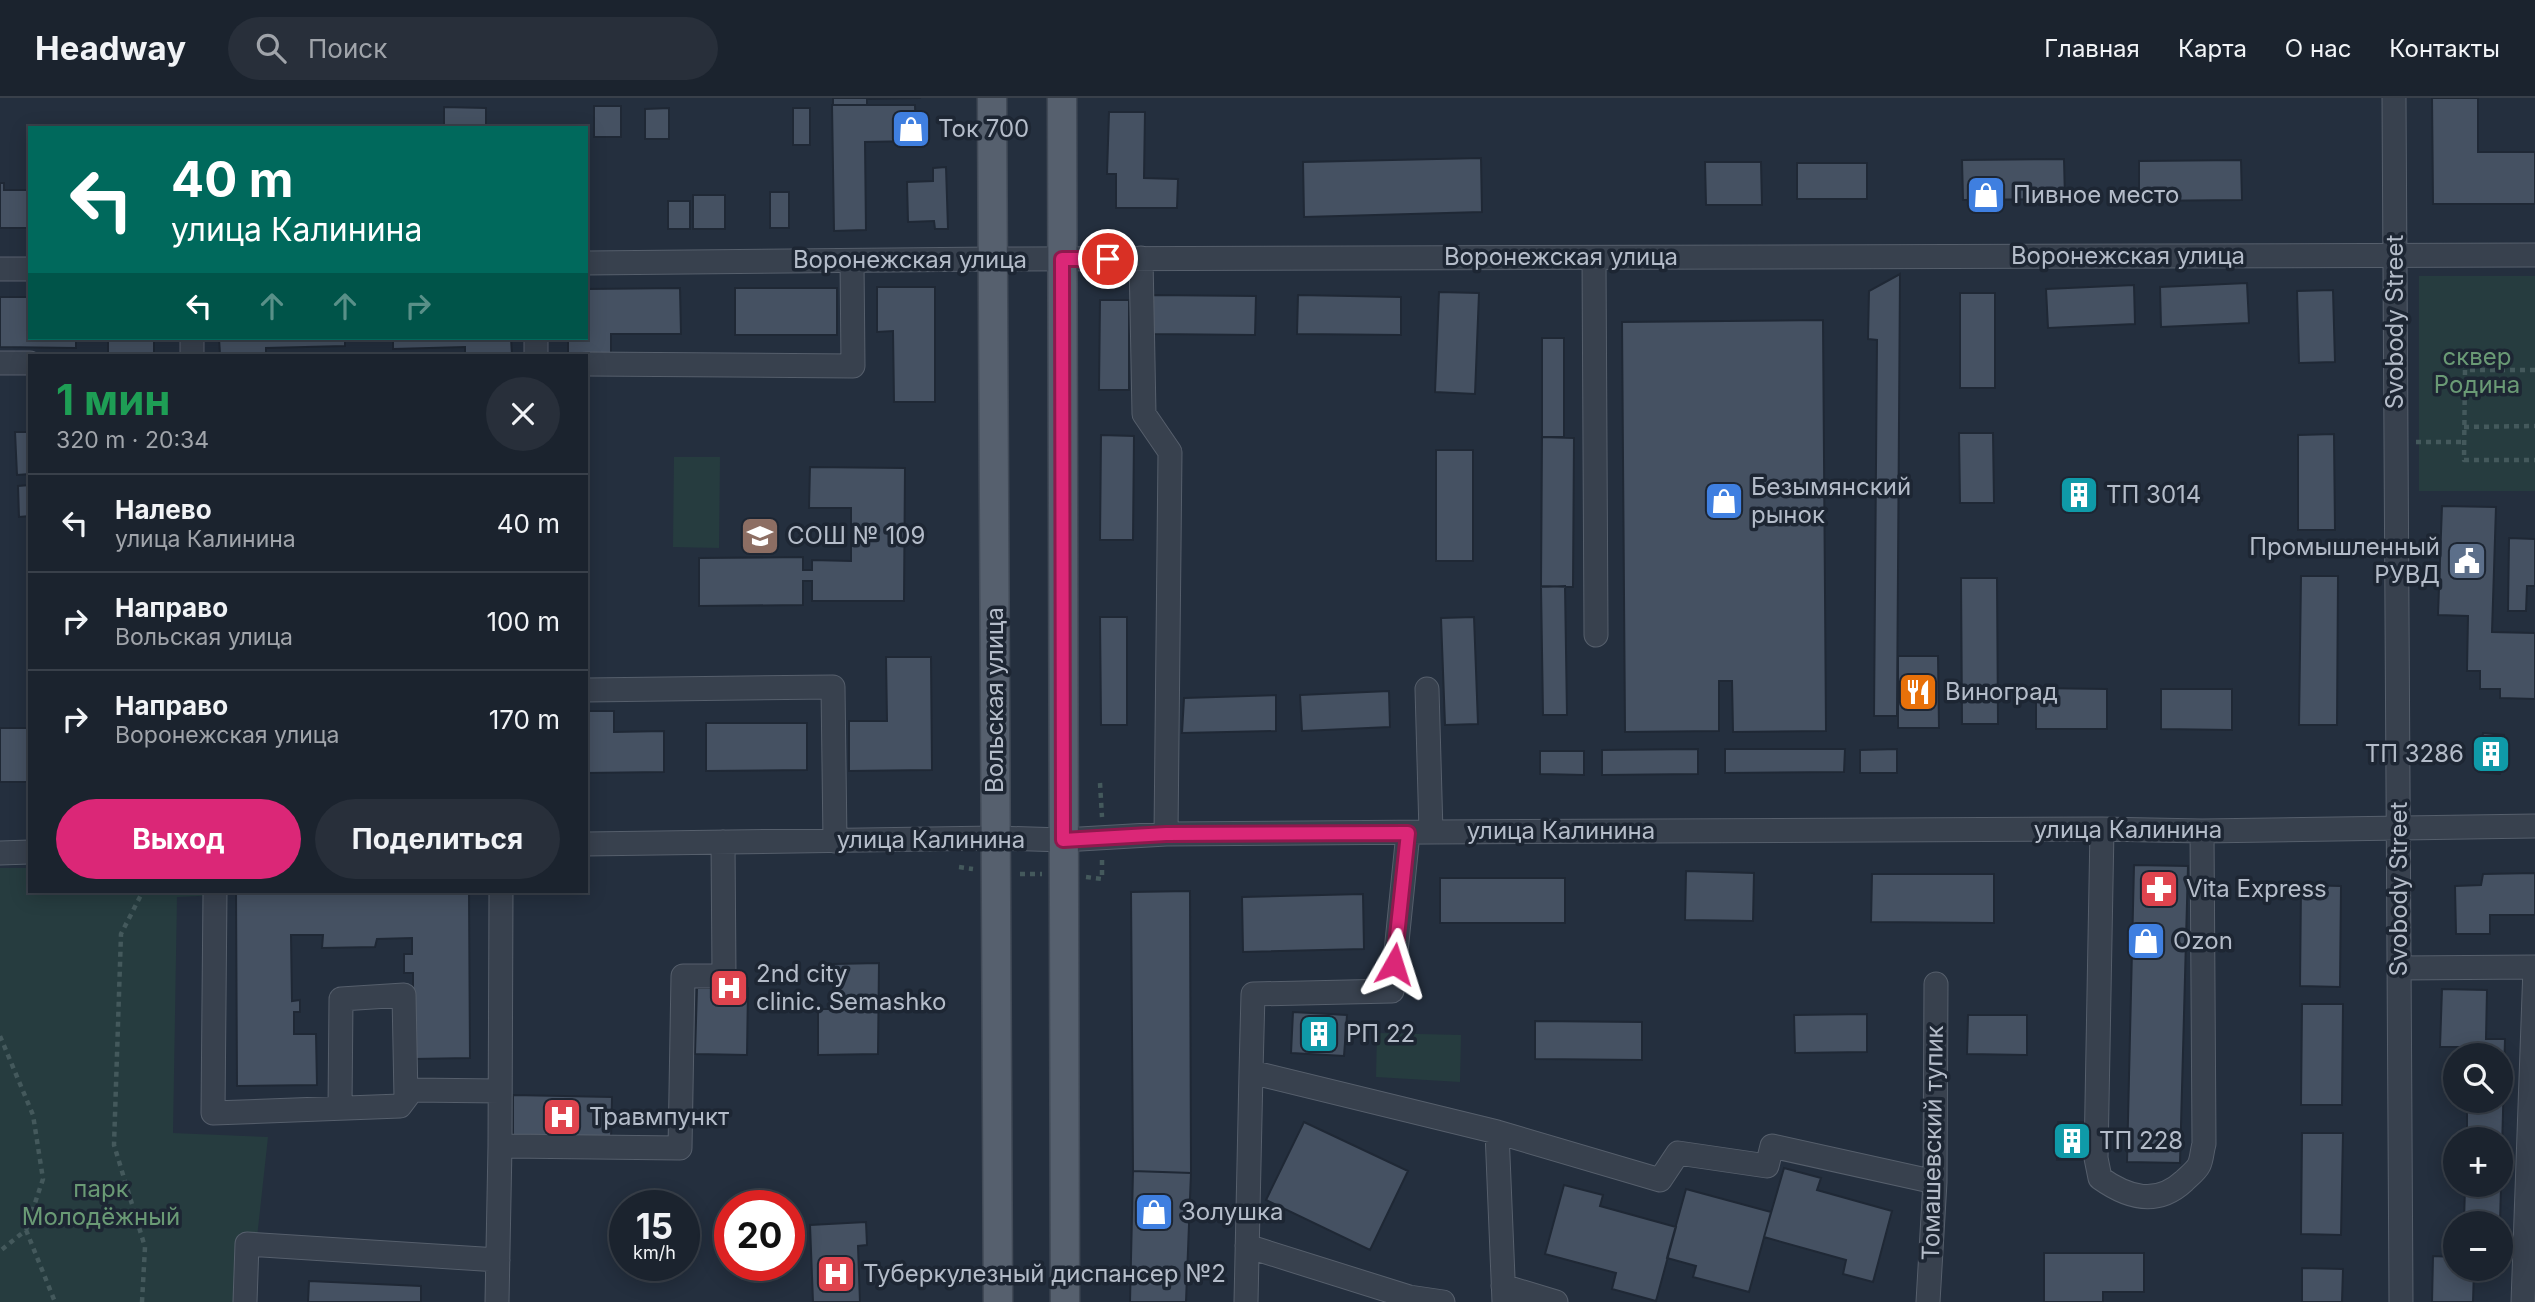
<!DOCTYPE html>
<html lang="ru">
<meta charset="utf-8">
<style>
body{margin:0;font-family:Inter,sans-serif;background:#282f3a;color:#f1f3f6;height:100vh;display:flex;flex-direction:column;font-size:26px;white-space:nowrap}
*{box-sizing:border-box;margin:0}
p{font-size:23px;color:#a0a4aa}
.icon{flex:none;width:38px;height:38px;fill:none;stroke:currentColor;stroke-width:2;stroke-linecap:round;stroke-linejoin:round}
.map{position:relative;flex:1;overflow:hidden}
.drawer{position:absolute;left:28px;top:256px;width:560px;height:539px;display:flex;flex-direction:column;background:#1b232e;border-radius:0px;box-shadow:0 4px 18px #0003,0 0 0 2px #39404a}
.drawer>*{flex:none}
.banner{position:absolute;left:28px;top:28px;width:560px;height:214px;border-radius:0px;box-shadow:0 4px 18px #0003,0 0 0 2px #39404a;background:#00695c;color:#fff;overflow:hidden}
.tools{position:absolute;left:2443px;top:945px;display:grid;gap:14px}
.tools a{display:grid;place-items:center;width:70px;height:70px;border-radius:50%;background:#1b232e;box-shadow:0 4px 18px #0003,0 0 0 2px #39404a;font-size:35px}
.speed{position:absolute;left:609px;top:1092px;display:flex;gap:14px;font-size:35px;font-weight:700;text-align:center}
.speed>*{display:grid;place-content:center;width:91px;height:91px;border-radius:50%;background:#1b232e;box-shadow:0 4px 18px #0003,0 0 0 2px #39404a;line-height:1}
.speed small{font-size:18px;font-weight:400}
.speed .limit{border:10px solid #d22;background:#fff;color:#111}
.pin{position:absolute;display:grid;place-items:center;width:60px;height:60px;color:#fff;margin:-30px;border:4px solid #fff;border-radius:50%;box-shadow:0 2px 7px #0007}
.me{position:absolute;width:77px;margin:-38px;rotate:6deg;stroke-linejoin:round;filter:drop-shadow(0 0 5px #0008)}
.turn{display:flex;align-items:center;gap:24px;height:147px;padding:0 28px;font-size:32px}
.turn .icon{width:91px;height:91px;stroke-width:2.5}
.turn b{display:block;font-size:49px;line-height:60px}
.lanes{display:flex;align-items:center;height:66px;padding:0 28px;background:#0003;justify-content:center;gap:35px;direction:ltr}
.lanes .off{opacity:.35}
.round{display:grid;place-items:center;flex:none;width:74px;height:74px;border-radius:37px;background:#282f3a}
.summary{display:flex;align-items:center;justify-content:space-between;height:119px;padding:0 28px}
h1{font-size:42px;font-weight:700;line-height:52px;color:#1e9e55}
.cta{display:flex;gap:14px;margin-top:auto;padding:14px 28px}
.cta a{flex:1;height:80px;border-radius:42px;background:#db2777;color:#fff;font-size:28px;font-weight:700;line-height:80px;text-align:center}
.cta a+a{background:#282f3a;color:#f1f3f6}
ul{padding:0;list-style:none}
li{display:flex;align-items:center;gap:21px;height:98px;padding:0 28px;border-top:2px solid #39404a}
li div{flex:1}
li b{display:block;font-size:26px}
li em{font-style:normal}
header{display:flex;align-items:center;gap:42px;box-sizing:border-box;height:98px;padding:0 35px;background:#1b232e;border-bottom:2px solid #39404a}
header strong{font-size:33px}
nav{display:flex;gap:38px;margin-inline-start:auto;font-size:24px}
.search{width:490px;height:63px;background:#282f3a;display:flex;align-items:center;gap:18px;box-sizing:border-box;padding:0 24px;border-radius:38px;color:#a0a4aa;font-size:26px}
.map>svg:first-child{display:block}
</style>
<header>
<strong>Headway</strong>
<div class="search"><svg class="icon" aria-label="search" viewBox="0 0 24 24"><circle cx="10" cy="10" r="6"/><path d="M15 15l6 6"/></svg>Поиск</div>
<nav><a>Главная</a><a>Карта</a><a>О нас</a><a>Контакты</a></nav>
</header>
<div class="map">
<svg width="2535" height="1204" viewBox="0 0 2535 1204">
<rect width="100%" height="100%" fill="#242f3e"/>
<path fill="#263c3f" d="M2419 178H2535V393H2419Z
M674 359H720L719 450 673 449Z
M0 770H30V793H221L220 797 177 799 173 1035 268 1039 250 1204H0Z
M1377 935 1461 937 1460 984 1376 979Z"/>
<path fill="#455162" stroke="#1f2835" stroke-width="2" d="M833 0H921L867 1V7H833Z
M2432 0H2478V54H2535V106H2433Z
M832 7H915L916 43 865 44 866 132 834 133Z
M594 8H621V39H594Z
M444 9 486 10V30H444Z
M669 10V41H645V11Z
M793 10H810V47H793Z
M1109 14H1145L1144 80 1178 81 1177 110H1116V76H1107Z
M1481 60 1482 114 1304 119 1303 64Z
M2064 61 2065 101 1963 102 1962 62Z
M2241 62 2242 102 2139 103V63Z
M1705 64H1761L1762 107H1706Z
M1797 65H1867V101H1797Z
M946 69 948 131H935L934 123 908 124 907 84 933 83V70Z
M0 85H4V92H30V130H0Z
M770 94H789V130H770Z
M693 97H725V131H693Z
M668 103H690V131H668Z
M1900 176 1897 618H1874L1877 242 1868 241 1869 193Z
M2247 185 2249 225 2161 229 2160 189Z
M2134 187 2135 226 2048 230 2046 191Z
M877 189H935V304H894L893 233 877 234Z
M680 190 681 236H611V256H568V240H586V191Z
M735 190H837V237H735Z
M2333 192 2335 264 2299 265 2297 193Z
M1439 194 1479 195 1475 296 1435 294Z
M1960 195H1995V290H1960Z
M1152 197 1256 198 1255 237 1152 236Z
M1298 197 1401 199V237L1297 236Z
M0 199H30V240H76V250L0 249Z
M1100 202H1129V292H1099Z
M1823 222 1826 633 1733 634 1732 583H1719V633L1625 634 1622 224Z
M108 240H154V257H108Z
M219 240H345V248L266 250V257H220Z
M393 240H511L512 257H465V249L393 251Z
M1542 240H1564V339H1542Z
M15 334H30V376L17 377Z
M1959 335H1993L1994 405H1960Z
M2334 336 2335 432H2298V337Z
M1101 337 1134 338 1133 442H1100Z
M1542 339 1574 340 1573 489 1541 488Z
M1436 352H1473V463H1436Z
M810 369 905 370 904 503H812V483H803V507L699 508V460L803 459V472H812V462L851 463V410H809Z
M30 387V418L19 419 18 388Z
M2071 387 2087 388 2086 408 2070 407Z
M2442 408 2496 409 2492 534 2535 535V601L2500 600V591H2480V573H2467L2468 518 2438 517Z
M2509 440 2535 441V488H2527L2526 513H2508Z
M2301 478H2338L2337 627H2299Z
M1961 480H1997L1998 626H1962Z
M1565 488 1567 617H1543L1541 489Z
M1100 519H1127V627H1101Z
M1474 519 1478 626 1445 627 1441 520Z
M1898 558H1938L1939 630H1898Z
M886 559H931L932 672 849 673V623H887Z
M2036 590 2107 591V631H2036Z
M2161 591H2232V632L2161 631Z
M1389 593 1390 629 1302 633 1300 597Z
M1276 597V633L1182 635 1184 600Z
M586 613H614V634L664 633V674L586 675Z
M706 625H807V672L706 673Z
M0 630H30V684H0Z
M2483 635 2504 637 2500 676 2479 674Z
M1698 651V676L1602 677V652Z
M1725 651H1845L1844 674 1725 675Z
M1897 651V675H1860V652Z
M1540 653H1584V677L1540 676Z
M2134 767 2188 768 2180 1065 2127 1064Z
M1686 773 1754 775 1753 823 1685 822Z
M2535 775V817H2490V836H2456L2455 788 2481 787 2483 776Z
M1872 776H1994V825L1871 824Z
M1440 780H1565V825H1440Z
M2301 787 2341 788 2340 889 2300 888Z
M236 793H469L470 960 413 961V875H404V856H412V840L377 841 375 849 322 850 323 837H291L292 903 300 902V914H294V936H316L317 987 237 988Z
M1190 793 1191 1075 1133 1073 1131 794Z
M1363 796 1364 851 1243 854 1242 799Z
M879 865 878 956 818 957V911H835L834 866Z
M697 890H748L747 957 695 956Z
M2442 891 2487 892 2486 941H2505L2500 1125H2464L2465 1087H2501V1041H2467V1003H2501V957H2469V949H2440Z
M2302 906H2343L2342 1007H2301Z
M1293 914 1347 917 1344 958 1291 955Z
M1867 916V954L1795 955 1794 917Z
M1968 917H2027V957L1967 956Z
M1535 923 1642 924V962L1535 961Z
M513 997 612 999 611 1041 513 1040Z
M1304 1024 1408 1073 1370 1152 1266 1102Z
M2058 1024H2088L2087 1062H2057Z
M2302 1035H2343L2341 1137 2301 1136Z
M1784 1070 1821 1080 1817 1092 1892 1113 1873 1184 1843 1176 1846 1162 1764 1139Z
M1133 1073 1191 1075 1186 1204H1130Z
M1564 1087 1603 1097 1600 1108 1676 1129 1656 1203 1612 1191 1616 1175 1545 1156Z
M1686 1091 1771 1114 1749 1194 1693 1179 1696 1168 1667 1160Z
M866 1124 867 1147 858 1148 860 1204H813L810 1127Z
M2044 1155H2144V1194H2103V1204H2044Z
M2433 1158 2455 1159V1171H2474L2473 1204H2432Z
M2302 1170 2343 1171 2342 1204H2302Z
M309 1183 421 1188V1204H308Z"/>
<g fill="none" stroke-linecap="round" stroke-linejoin="round">
<g stroke="#565f6c" stroke-width="25">
<path id="minor" d="M2394 0 2401 1204
M1141 160 1144 316 1170 354 1166 736
M1594 160 1596 537
M586 165 993 161 2535 157
M0 171H30
M192 240V257
M536 240V257
M0 265H30
M586 266 853 268 852 163
M1427 591 1431 734
M586 592 833 589 835 743
M2102 731 2096 1060 2100 1080C2128 1100 2157 1108 2184 1083 2189 1078 2196 1073 2199 1067 2202 1061 2202 1052 2204 1046L2202 733
M1408 735 1392 893 1253 896 1251 974 1497 1034 1504 1204
M586 746 995 740 1063 742 1166 736 1431 734 2102 731 2202 733 2535 728
M0 755 30 754
M215 793 213 1015 400 1008 412 992 500 993
M501 793 500 1048 680 1050 683 878H724L723 744
M2399 870 2535 869 2523 1204
M340 1010 341 901 404 897 406 1000
M1497 1034 1660 1082 1678 1055 1767 1068 1772 1048 1935 1084
M1247 1148 1409 1199 1443 1204
M1503 1188 1556 1204
M245 1204 247 1146 498 1162
M497 1204 500 1048
M1246 1204 1251 974
M1928 1204 1935 1084 1936 886"/>
</g>
<g stroke="#414a57" stroke-width="31">
<path id="major" d="M992 0 998 1204
M1062 0 1065 1204"/>
</g>
<path stroke="#44595c" stroke-width="4.5" stroke-dasharray="5 5" stroke-linecap="butt" d="M2535 272H2465L2464 362H2535
M2464 329 2535 328
M2416 344H2464
M1100 685 1102 719
M959 769 973 771
M1020 776H1042
M1086 779 1102 781V760
M0 938 33 1017 43 1081 26 1132 0 1153
M26 1132 55 1204
M142 1204 145 1149 114 1047 121 836 143 793"/>
<use href="#minor" stroke="#38414e" stroke-width="23"/>
<use href="#major" stroke="#56606e" stroke-width="28"/>
</g>
<g fill="none" stroke-linecap="round" stroke-linejoin="round">
<g stroke="#8e194d" stroke-width="18">
<path id="route" d="M1108 161H1062L1063 742 1166 736 1408 735 1394 866"/>
</g>
<use href="#route" stroke="#db2777" stroke-width="12"/>
</g>
<defs>
<g id="shop-square" transform="scale(2.0125)"><rect x="-9" y="-9" width="18" height="18" rx="4" fill="#3f7fe0" stroke="#1d2633"/><path d="M-5-2.5h2.3a2.7 3.5 0 0 1 5.4 0H5L5.5 6h-11ZM-1.5-2.5h3a1.5 2.3 0 0 0-3 0Z" fill="#fff"/></g>
<g id="building-square" transform="scale(2.0125)"><rect x="-9" y="-9" width="18" height="18" rx="4" fill="#0f9aa8" stroke="#1d2633"/><path d="M-4-6H4V6H1V3H-1V6H-4ZM-2.5-4.3h1.7v1.8h-1.7ZM.8-4.3h1.7v1.8H.8ZM-2.5-1h1.7V.8h-1.7ZM.8-1h1.7V.8H.8Z" fill="#fff"/></g>
<g id="school-square" transform="scale(2.0125)"><rect x="-9" y="-9" width="18" height="18" rx="4" fill="#8d6e63" stroke="#1d2633"/><path d="M0-5L7-2L0 1L-7-2ZM-4 1L0 2.5L4 1V4Q0 6-4 4Z" fill="#fff"/></g>
<g id="civic-square" transform="scale(2.0125)"><rect x="-9" y="-9" width="18" height="18" rx="4" fill="#5c6f8a" stroke="#1d2633"/><path d="M-.6-6.5H3V-4.5H.6V-3L4-1V1h2V6H-6V1h2V-1L-.6-3ZM-1.2 2.5V6h2.4V2.5Z" fill="#fff"/></g>
<g id="restaurant-square" transform="scale(2.0125)"><rect x="-9" y="-9" width="18" height="18" rx="4" fill="#e8710a" stroke="#1d2633"/><path d="M-5-6h1v4h1v-4h1v4h1v-4h1v5L-1.5 .5V6h-2V.5L-5-1ZM5-6V6H3V1.5H1.5Q1.5-4 5-6Z" fill="#fff"/></g>
<g id="pharmacy-square" transform="scale(2.0125)"><rect x="-9" y="-9" width="18" height="18" rx="4" fill="#e0444e" stroke="#1d2633"/><path d="M-2-6h4v4h4v4h-4v4h-4v-4h-4v-4h4Z" fill="#fff"/></g>
<g id="hospital-square" transform="scale(2.0125)"><rect x="-9" y="-9" width="18" height="18" rx="4" fill="#e0444e" stroke="#1d2633"/><path d="M-5-5h3v3.5h4V-5h3V5h-3V1.5h-4V5h-3Z" fill="#fff"/></g>
</defs>
<g fill-rule="evenodd">
<use href="#shop-square" x="911" y="31"/>
<use href="#shop-square" x="1986" y="97"/>
<use href="#building-square" x="2079" y="397"/>
<use href="#shop-square" x="1724" y="403"/>
<use href="#school-square" x="760" y="438"/>
<use href="#civic-square" x="2467" y="463"/>
<use href="#restaurant-square" x="1918" y="594"/>
<use href="#building-square" x="2491" y="656"/>
<use href="#pharmacy-square" x="2159" y="791"/>
<use href="#shop-square" x="2146" y="843"/>
<use href="#hospital-square" x="729" y="890"/>
<use href="#building-square" x="1319" y="936"/>
<use href="#hospital-square" x="562" y="1019"/>
<use href="#building-square" x="2072" y="1043"/>
<use href="#shop-square" x="1154" y="1114"/>
<use href="#hospital-square" x="836" y="1176"/>
</g>
<g text-anchor="middle" stroke-width="7" stroke-linejoin="round" paint-order="stroke">
<g font-size="24" fill="#b4bcc9" stroke="#1d2633" text-anchor="start">
<text x="938" y="39">Ток 700</text>
<text x="2013" y="105">Пивное место</text>
<text x="1751" y="397">Безымянский<tspan x="1751" dy="28">рынок</tspan></text>
<text x="2106" y="405">ТП 3014</text>
<text x="787" y="446">СОШ № 109</text>
<text x="2440" y="457" text-anchor="end">Промышленный<tspan x="2440" dy="28">РУВД</tspan></text>
<text x="1945" y="602">Виноград</text>
<text x="2464" y="664" text-anchor="end">ТП 3286</text>
<text x="2186" y="799">Vita Express</text>
<text x="2173" y="851">Ozon</text>
<text x="756" y="884">2nd city<tspan x="756" dy="28">clinic. Semashko</tspan></text>
<text x="1346" y="944">РП 22</text>
<text x="589" y="1027">Травмпункт</text>
<text x="2099" y="1051">ТП 228</text>
<text x="1181" y="1122">Золушка</text>
<text x="863" y="1184">Туберкулезный диспансер №2</text>
</g>
<g font-size="24" fill="#b4bcc9" stroke="#1d2633">
<text x="2128" y="166">Воронежская улица</text>
<text x="1561" y="167">Воронежская улица</text>
<text x="910" y="170">Воронежская улица</text>
<text transform="translate(2395 224) rotate(-90)" y="8">Svobody Street</text>
<text transform="translate(995 602) rotate(-90)" y="8">Вольская улица</text>
<text x="2128" y="740">улица Калинина</text>
<text x="1561" y="741">улица Калинина</text>
<text x="931" y="750">улица Калинина</text>
<text transform="translate(2399 791) rotate(-90)" y="8">Svobody Street</text>
<text transform="translate(1933 1045) rotate(-89)" y="8">Томашевский тупик</text>
</g>
<g font-size="24" fill="#6a9a75" stroke="#1d2633">
<text x="2477" y="267">сквер<tspan x="2477" dy="28">Родина</tspan></text>
<text x="101" y="1099">парк<tspan x="101" dy="28">Молодёжный</tspan></text>
</g>
</g>
</svg>
<div class="tools">
<a><svg class="icon" aria-label="search" viewBox="0 0 24 24"><circle cx="10" cy="10" r="6"/><path d="M15 15l6 6"/></svg></a>
<a>+</a>
<a>−</a>
</div>
<div class="speed"><div>15<small>km/h</small></div><div class="limit">20</div></div>
<div class="pin" style="left:1108px;top:161px;background:#d93025"><svg class="icon" aria-label="arrive" viewBox="0 0 24 24"><path d="M6 21V4h12l-3 4 3 4H6"/></svg></div>
<svg class="me" style="left:1394px;top:866px" viewBox="-20 -20 40 40"><path d="M0-17L14 15 0 8-14 15z" fill="#db2777" stroke="#fff" stroke-width="4"/></svg>
<div class="banner">
<div class="turn"><svg class="icon" aria-label="left" viewBox="0 0 24 24"><path d="M17 20v-9H6M10 6l-5 5 5 5"/></svg><div><b>40 m</b>улица Калинина</div></div>
<div class="lanes"><svg class="icon" aria-label="left" viewBox="0 0 24 24"><path d="M17 20v-9H6M10 6l-5 5 5 5"/></svg><svg class="icon off" aria-label="ahead" viewBox="0 0 24 24"><path d="M12 20V5M6 11l6-6 6 6"/></svg><svg class="icon off" aria-label="ahead" viewBox="0 0 24 24"><path d="M12 20V5M6 11l6-6 6 6"/></svg><svg class="icon off" aria-label="right" viewBox="0 0 24 24"><path d="M7 20v-9h11M14 6l5 5-5 5"/></svg></div>
</div>
<section class="drawer">
<div class="summary"><div><h1>1 мин</h1><p>320 m · 20:34</p></div><a class="round"><svg class="icon" aria-label="close" viewBox="0 0 24 24"><path d="M6 6l12 12M18 6L6 18"/></svg></a></div>
<ul>
<li><svg class="icon" aria-label="left" viewBox="0 0 24 24"><path d="M17 20v-9H6M10 6l-5 5 5 5"/></svg><div><b>Налево</b><p>улица Калинина</p></div><em>40 m</em></li>
<li><svg class="icon" aria-label="right" viewBox="0 0 24 24"><path d="M7 20v-9h11M14 6l5 5-5 5"/></svg><div><b>Направо</b><p>Вольская улица</p></div><em>100 m</em></li>
<li><svg class="icon" aria-label="right" viewBox="0 0 24 24"><path d="M7 20v-9h11M14 6l5 5-5 5"/></svg><div><b>Направо</b><p>Воронежская улица</p></div><em>170 m</em></li>
</ul>
<div class="cta"><a>Выход</a><a>Поделиться</a></div>
</section>
</div>
